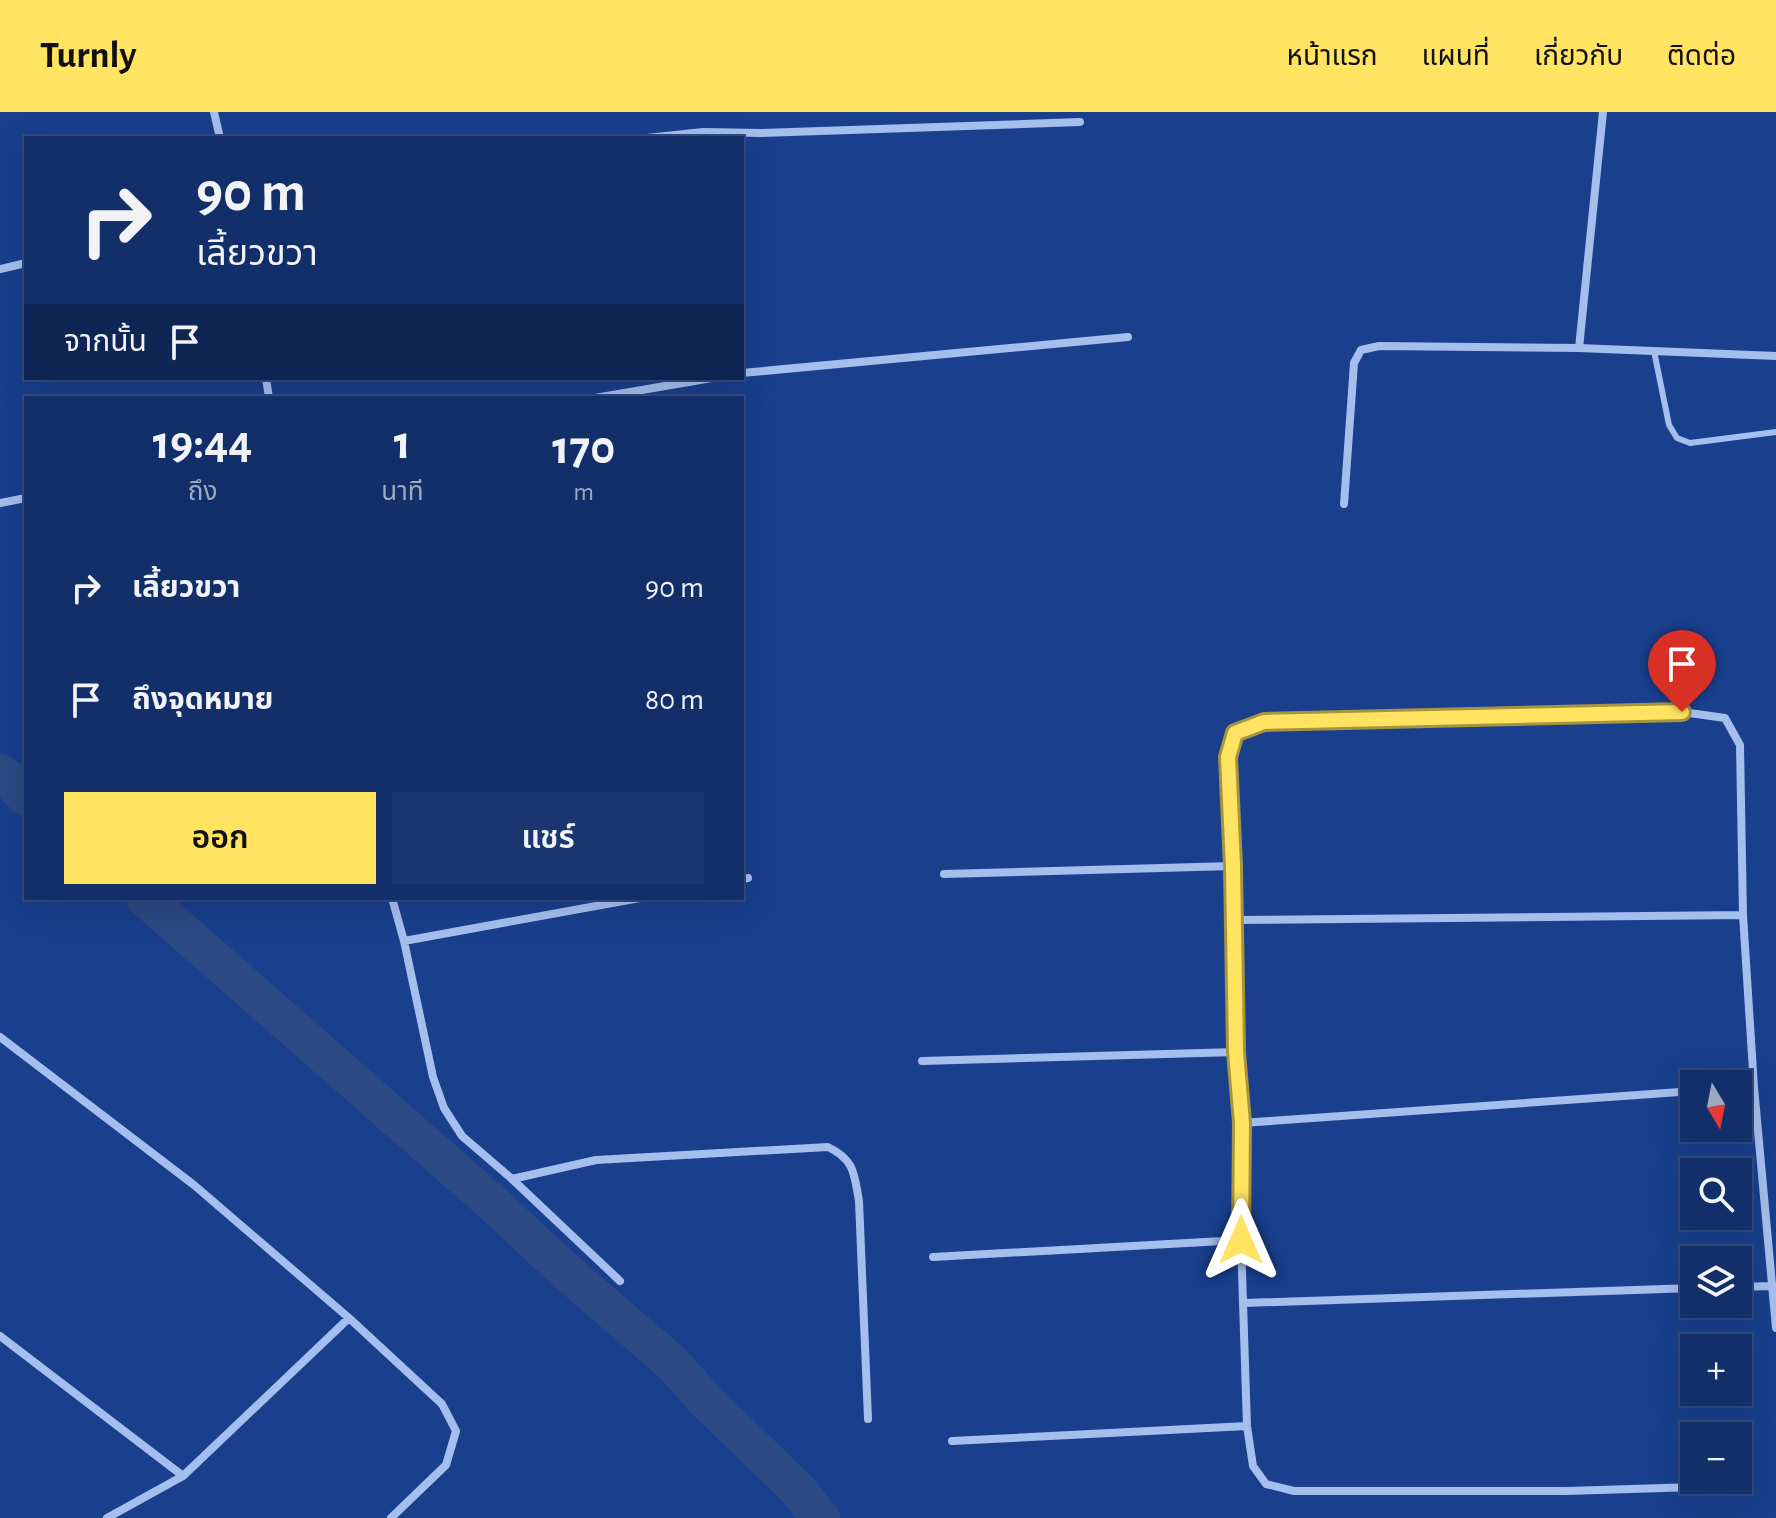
<!DOCTYPE html>
<html lang="th">
<meta charset="utf-8">
<style>
body{margin:0;font-family:"Alegreya Sans","Noto Sans Thai",sans-serif;background:#1c3770;color:#f1f3f6;height:100vh;display:flex;flex-direction:column;font-size:30px;white-space:nowrap}
*{box-sizing:border-box;margin:0}
p{font-size:26px;color:#9da9c1}
.icon{flex:none;width:44px;height:44px;fill:none;stroke:currentColor;stroke-width:2;stroke-linecap:round;stroke-linejoin:round}
.map{position:relative;flex:1;overflow:hidden}
.details{position:absolute;left:24px;top:284px;width:720px;height:504px;display:flex;flex-direction:column;background:#132f6a;border-radius:0px;box-shadow:0 8px 32px #0002,0 0 0 2px #324a7e}
.details>*{flex:none}
.guide{position:absolute;left:24px;top:24px;width:720px;height:244px;border-radius:0px;box-shadow:0 8px 32px #0002,0 0 0 2px #324a7e;background:#132f6a;color:#f1f3f6;overflow:hidden}
.needle{width:52px;rotate:170deg}
.fabs{position:absolute;left:1680px;top:958px;display:grid;gap:16px}
.fabs a{display:grid;place-items:center;width:72px;height:72px;border-radius:0px;background:#132f6a;box-shadow:0 8px 32px #0002,0 0 0 2px #324a7e;font-size:40px}
.pin{position:absolute;display:grid;place-items:center;width:68px;height:68px;color:#fff;margin:-82px -34px;border-radius:50% 50% 50% 0;rotate:-45deg;box-shadow:0 0 8px #0007}
.pin .icon{rotate:45deg}
.me{position:absolute;width:88px;margin:-44px;rotate:0deg;stroke-linejoin:round;filter:drop-shadow(0 0 6px #0008)}
.turn{display:flex;align-items:center;gap:28px;height:168px;padding:0 40px;font-size:36px}
.turn .icon{width:104px;height:104px;stroke-width:2.5}
.turn b{display:block;font-size:56px;line-height:68px}
.then{display:flex;align-items:center;height:76px;padding:0 40px;background:#0003;gap:16px;font-size:30px}
.eta{display:flex;justify-content:space-evenly;align-items:center;height:136px;text-align:center}
.eta b{font-size:48px;font-weight:600;line-height:56px}
.button{display:flex;gap:16px;margin-top:auto;padding:16px 40px}
.button a{flex:1;height:92px;border-radius:0px;background:#ffe361;color:#111;font-size:32px;font-weight:600;line-height:92px;text-align:center}
.button a+a{background:#1c3770;color:#f1f3f6}
ul{padding:0;list-style:none}
li{display:flex;align-items:center;gap:24px;height:112px;padding:0 40px}
li div{flex:1}
li b{display:block;font-size:30px}
li em{font-style:normal}
header{display:flex;align-items:center;gap:48px;box-sizing:border-box;height:112px;padding:0 40px;background:#ffe361;color:#111}
header strong{font-size:38px}
nav{display:flex;gap:44px;margin-inline-start:auto;font-size:28px}
.map>svg:first-child{display:block}
</style>
<header>
<strong>Turnly</strong>
<nav><a>หน้าแรก</a><a>แผนที่</a><a>เกี่ยวกับ</a><a>ติดต่อ</a></nav>
</header>
<div class="map">
<svg width="1776" height="1406" viewBox="0 0 1776 1406">
<rect width="100%" height="100%" fill="#193f8d"/>
<g fill="none" stroke-linecap="round" stroke-linejoin="round">
<path stroke="#2d4983" stroke-width="38" d="M0 661 8 666 26 685
M145 786 489 1088 569 1162 672 1251 706 1289 796 1376 821 1406"/>
<path stroke="#a4beee" stroke-width="6" d="M1654 239 1669 313 1677 326 1690 331 1776 320"/>
<path stroke="#a4beee" stroke-width="8" d="M214 0 220 26
M647 26 703 20 761 21 1080 10
M0 157 26 151
M1579 236 1603 0
M742 261 1128 225
M266 266 269 286
M595 286 712 266
M0 391 26 386
M1344 392 1354 251 1361 238 1379 234 1579 236 1776 244
M944 762 1233 754
M742 767 748 766
M392 786 404 829 433 965 444 996 462 1024 512 1067 620 1169
M1234 808 1743 803
M404 829 640 786
M0 925 194 1073 349 1206 442 1292 456 1319 446 1353 391 1406
M922 949 1236 940
M1738 976 1754 975
M1242 1011 1694 979
M512 1067 596 1048 828 1035C855 1048 854 1062 859 1089L868 1307
M933 1145 1241 1128
M1738 1175 1771 1174
M1244 1191 1694 1176
M0 1224 183 1364
M952 1329 1247 1314
M1729 1374 1566 1379H1294L1266 1372 1253 1354 1247 1314 1241 1128 1242 1011 1236 940 1233 754 1228 645 1235 621 1264 610 1682 600 1725 606 1740 633 1743 803 1754 975 1776 1216
M107 1406 183 1364 349 1206"/>
</g>
<g fill="none" stroke-linecap="round" stroke-linejoin="round">
<g stroke="#a6943f" stroke-width="20">
<path id="route" d="M1241 1128 1242 1011 1236 940 1233 754 1228 645 1235 621 1264 610 1682 600"/>
</g>
<use href="#route" stroke="#ffe361" stroke-width="14"/>
</g>
</svg>
<div class="fabs">
<a><svg class="needle" viewBox="-14 -14 28 28"><path d="M0-13l5 13h-10z" fill="#e53935"/><path d="M0 13l5-13h-10z" fill="#9da9c1"/></svg></a>
<a><svg class="icon" aria-label="search" viewBox="0 0 24 24"><circle cx="10" cy="10" r="6"/><path d="M15 15l6 6"/></svg></a>
<a><svg class="icon" aria-label="layers" viewBox="0 0 24 24"><path d="M12 4l9 5-9 5-9-5zM3 14l9 5 9-5"/></svg></a>
<a>+</a>
<a>−</a>
</div>
<div class="pin" style="left:1682px;top:600px;background:#d93025"><svg class="icon" aria-label="arrive" viewBox="0 0 24 24"><path d="M6 21V4h12l-3 4 3 4H6"/></svg></div>
<svg class="me" style="left:1241px;top:1128px" viewBox="-20 -20 40 40"><path d="M0-17L14 15 0 8-14 15z" fill="#ffe361" stroke="#fff" stroke-width="4"/></svg>
<div class="guide">
<div class="turn"><svg class="icon" aria-label="right" viewBox="0 0 24 24"><path d="M7 20v-9h11M14 6l5 5-5 5"/></svg><div><b>90 m</b>เลี้ยวขวา</div></div>
<div class="then">จากนั้น<svg class="icon" aria-label="arrive" viewBox="0 0 24 24"><path d="M6 21V4h12l-3 4 3 4H6"/></svg></div>
</div>
<section class="details">
<div class="eta">
<div><b>19:44</b><p>ถึง</p></div>
<div><b>1</b><p>นาที</p></div>
<div><b>170</b><p>m</p></div>
</div>
<ul>
<li><svg class="icon" aria-label="right" viewBox="0 0 24 24"><path d="M7 20v-9h11M14 6l5 5-5 5"/></svg><div><b>เลี้ยวขวา</b></div><em>90 m</em></li>
<li><svg class="icon" aria-label="arrive" viewBox="0 0 24 24"><path d="M6 21V4h12l-3 4 3 4H6"/></svg><div><b>ถึงจุดหมาย</b></div><em>80 m</em></li>
</ul>
<div class="button"><a>ออก</a><a>แชร์</a></div>
</section>
</div>
